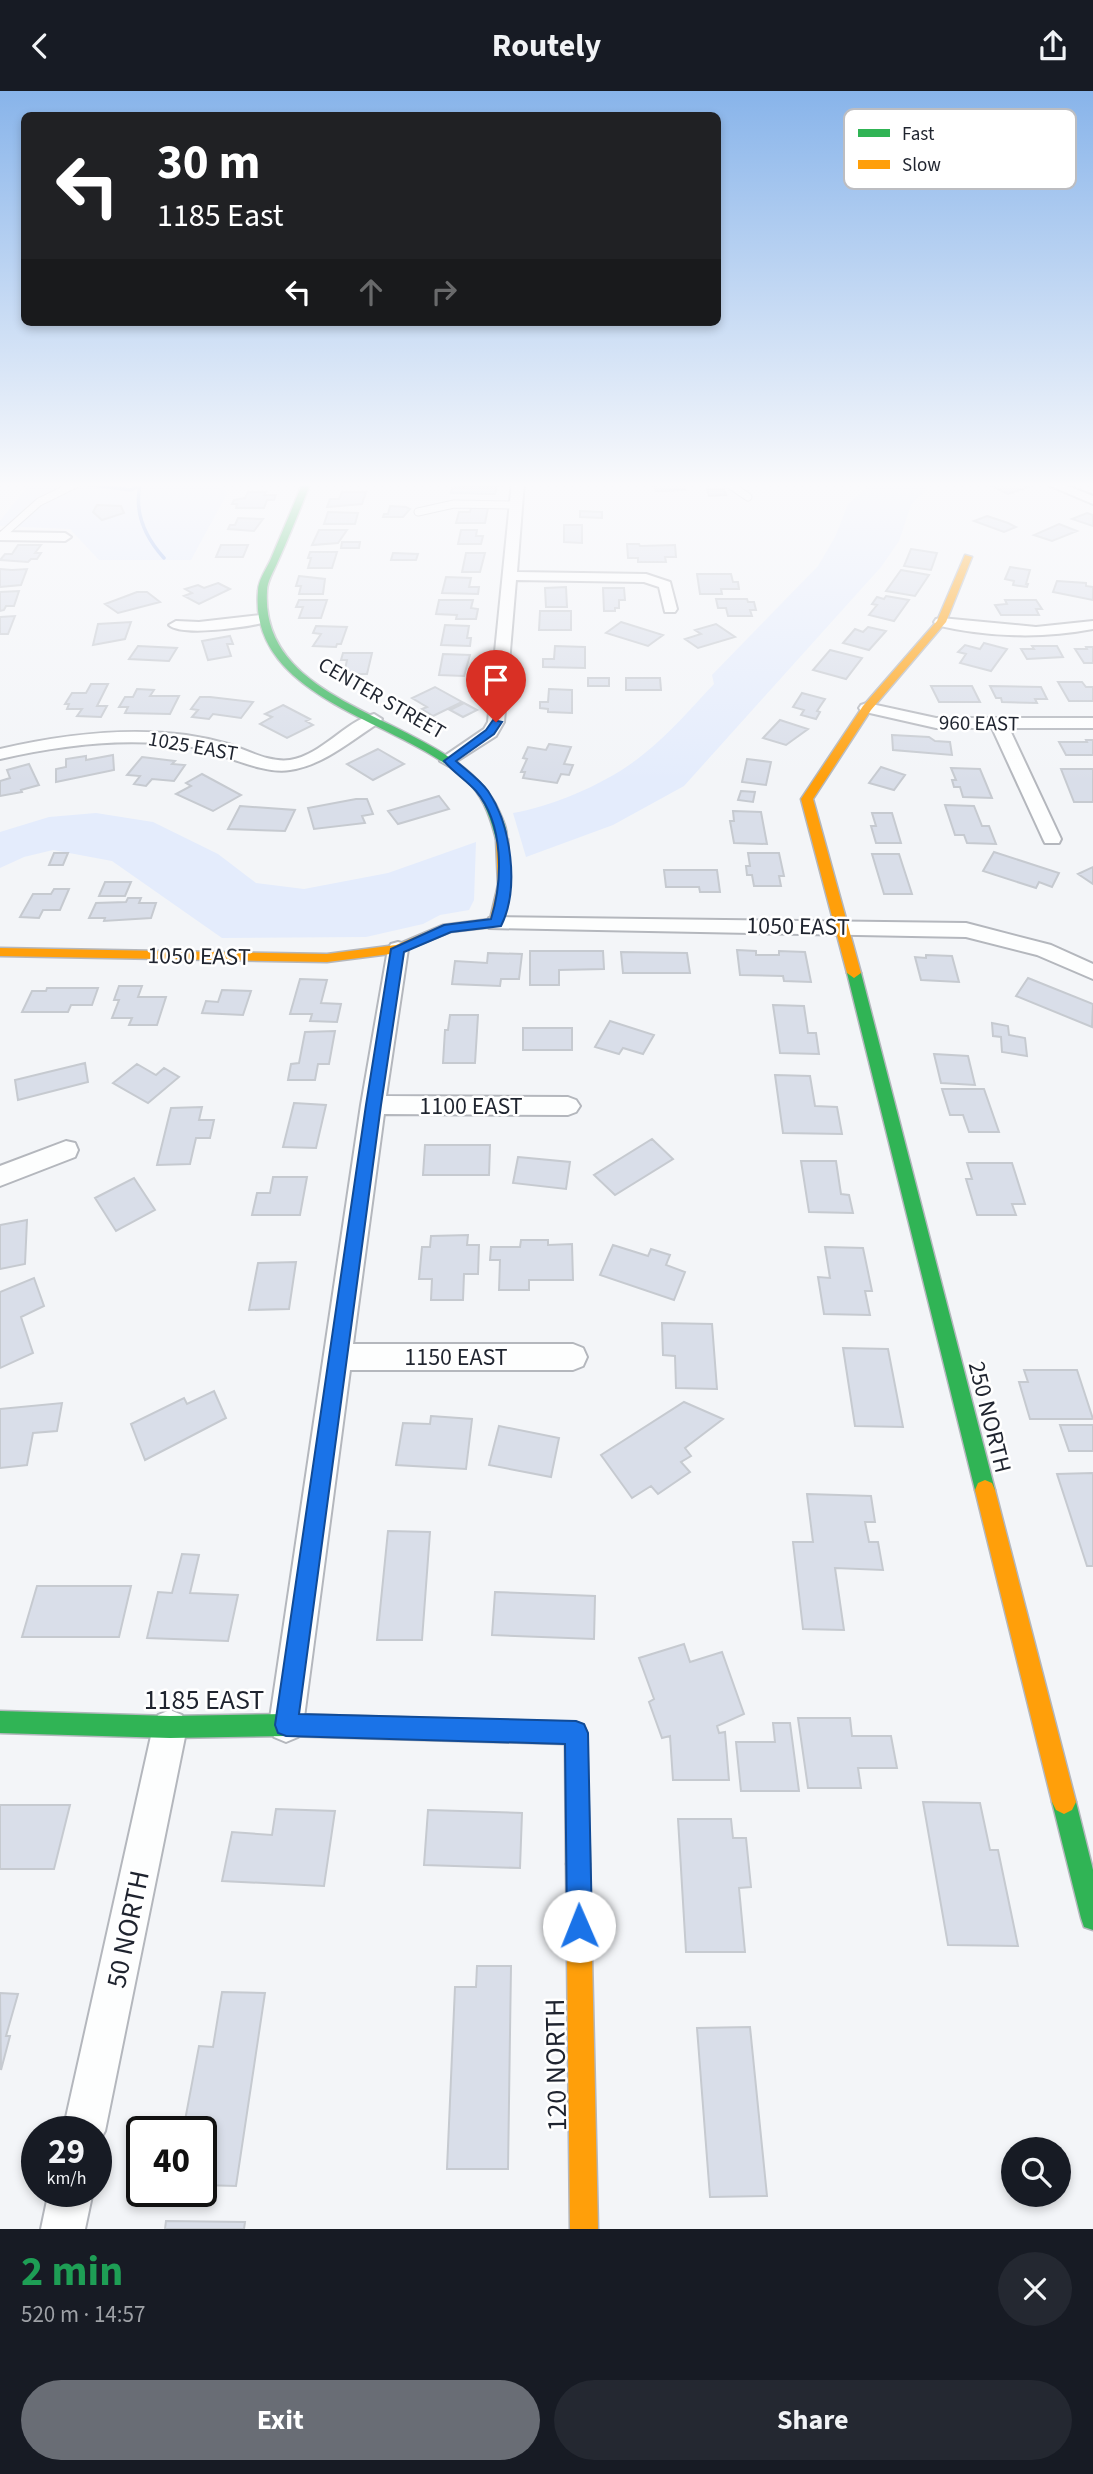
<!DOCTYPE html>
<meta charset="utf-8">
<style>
body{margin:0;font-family:"Source Sans 3",sans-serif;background:#242831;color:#f1f3f6;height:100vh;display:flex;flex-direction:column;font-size:26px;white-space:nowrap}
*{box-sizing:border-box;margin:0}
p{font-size:23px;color:#9ea1a6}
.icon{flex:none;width:38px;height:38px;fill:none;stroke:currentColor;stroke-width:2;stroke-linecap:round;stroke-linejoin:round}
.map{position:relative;height:2138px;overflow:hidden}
.sheet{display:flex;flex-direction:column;background:#171b24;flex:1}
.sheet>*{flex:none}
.guide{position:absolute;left:21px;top:21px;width:700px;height:214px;border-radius:10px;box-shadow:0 4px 10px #0003;background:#202124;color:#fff;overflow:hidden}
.fabs{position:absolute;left:1001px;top:2046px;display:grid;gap:14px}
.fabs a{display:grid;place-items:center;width:70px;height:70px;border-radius:50%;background:#171b24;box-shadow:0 4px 10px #0003;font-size:35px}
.speed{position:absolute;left:21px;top:2025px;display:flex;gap:14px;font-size:35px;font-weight:700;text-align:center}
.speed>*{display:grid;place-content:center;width:91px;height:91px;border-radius:50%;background:#171b24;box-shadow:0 4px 10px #0003;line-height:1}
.speed small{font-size:18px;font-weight:400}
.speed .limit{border:4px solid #111;border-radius:10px;background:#fff;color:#111}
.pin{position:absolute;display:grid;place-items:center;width:60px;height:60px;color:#fff;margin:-72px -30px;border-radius:50% 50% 50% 0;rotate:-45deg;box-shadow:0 0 7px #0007}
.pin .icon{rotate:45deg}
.me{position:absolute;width:77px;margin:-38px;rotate:359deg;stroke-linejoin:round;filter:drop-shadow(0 0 5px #0008)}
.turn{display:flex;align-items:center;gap:24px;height:147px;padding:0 21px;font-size:32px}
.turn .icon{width:91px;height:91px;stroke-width:2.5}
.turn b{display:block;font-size:49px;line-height:60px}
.lanes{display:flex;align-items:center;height:66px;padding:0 21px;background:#0003;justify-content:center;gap:35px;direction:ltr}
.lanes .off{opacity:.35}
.round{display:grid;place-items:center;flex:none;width:74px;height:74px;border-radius:37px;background:#242831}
.overview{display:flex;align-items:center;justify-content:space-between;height:119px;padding:0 21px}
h1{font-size:42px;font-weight:700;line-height:52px;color:#1e9e55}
.action{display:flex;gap:14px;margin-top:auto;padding:14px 21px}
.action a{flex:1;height:80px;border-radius:42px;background:#696d75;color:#fff;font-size:28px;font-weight:700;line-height:80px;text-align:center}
.action a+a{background:#242831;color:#f1f3f6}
header{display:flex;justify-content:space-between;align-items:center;height:91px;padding:0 21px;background:#171b24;font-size:32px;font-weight:700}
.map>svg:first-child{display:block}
</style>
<header><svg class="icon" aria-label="back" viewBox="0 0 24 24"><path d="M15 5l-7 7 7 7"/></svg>Routely<svg class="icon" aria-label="share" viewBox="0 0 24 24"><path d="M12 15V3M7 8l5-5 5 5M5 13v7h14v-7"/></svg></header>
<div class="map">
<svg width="1093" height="2138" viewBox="0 0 1093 2138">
<rect width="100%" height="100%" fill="#f3f5f8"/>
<path fill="#e4ecfc" d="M31 391H219L218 395 228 401 191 469H99L70 438 0 435V430Z
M874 391H933L911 414 899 450 881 476 684 695 613 734 526 766 513 722C555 715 612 690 645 662 670 642 692 616 714 593L712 584 818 475 835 446 848 413Z
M96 722 153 731 218 763 256 792 304 798 388 782 476 751 474 809 469 819 440 824 423 833 366 846 222 847 112 770 53 759 24 766 0 777V741L49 726Z"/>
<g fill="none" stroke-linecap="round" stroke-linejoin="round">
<path stroke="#98b5ee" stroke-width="3.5" d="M69 391 131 399 146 391
M140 394C134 422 145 446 164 467"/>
</g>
<path fill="#d9dee9" stroke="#c6cad0" stroke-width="2" d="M665 391H682L685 399 656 400 654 394 666 393Z
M983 391H1016L1029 396 1008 403Z
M467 395 497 396 495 403 451 402 452 397Z
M707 398H724L726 404 709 405Z
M248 401H266L264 404H276L274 409H267L264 417H236L237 413H232L234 409 245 407Z
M342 401H366L362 413 327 416 330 408H339Z
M97 414 121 415 124 422 102 429 93 421Z
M390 415 406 416 410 418 403 426H383L384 423H388Z
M471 417H488L485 432H456L459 421H470Z
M580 420 602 421V427L580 426Z
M328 421 358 422 355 433H324Z
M1087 422 1093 424V435L1072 428Z
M987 425 1008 432 1016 436 1004 441 974 430Z
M238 427 263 428 254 440 228 438 230 434H235Z
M1059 433 1077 440 1052 450 1034 444Z
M564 434H582V452L564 451Z
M319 439H347L338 452 312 454Z
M461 439H477L476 445H483L481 453H458Z
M342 451H360L359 457H341Z
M627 453H639L640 455 675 454 676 466H665L666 471H638V467H628Z
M18 454H41L35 462H41L37 468H31L28 471 0 469 5 463H12Z
M221 454H248L243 466H216Z
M911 458 937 462 931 479 904 475Z
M310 461H337L332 477H308L311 467H308Z
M393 462 418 463 416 469H391Z
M466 462H485L480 481H462Z
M1010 476 1030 479 1026 493H1028L1027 496 1013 494 1014 490 1005 488Z
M0 478 12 479 27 478 21 494 0 496Z
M901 479 929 484 915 505 886 500Z
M697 483H731L733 491H738L739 498H721L722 503H700Z
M299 485 325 488 323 503H299L301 495H296Z
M446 486 471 487 469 496H479L478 503 442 502Z
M1057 490 1086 492V495L1093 496V509L1053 501Z
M218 492 230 498 199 513 184 505 192 502 185 498 198 494 204 497Z
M566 496 567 516H546L545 497Z
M603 497H624L625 509H619V517H615V520H604Z
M19 500 14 515H6L4 519 0 520V501Z
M137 501H147L160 511 118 522 105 513Z
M886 505 909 509 894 530 869 524 877 514 872 513 877 506 884 508Z
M716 508H747L748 511H754L756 519H750L752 525H728L726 517H718Z
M299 509H327L321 527H299L303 516H296Z
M439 509H473L471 517 478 518 476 528H456L457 524 436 523Z
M1005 509H1036L1042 518H1036L1039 524H1001L995 514 1007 513Z
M540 520H571V539H539Z
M15 525 8 543H0V526Z
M131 531 125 548 93 554 98 533Z
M621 531 663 544 648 555 606 542Z
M716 533 735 546 698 557 685 548 701 543 695 539Z
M445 534 469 535 467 547H471L470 555 441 554Z
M316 535 347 536 341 553H337L336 556 313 555 321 543 313 542Z
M868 536 886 540 869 559 843 552 855 538 863 541Z
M230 545 233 553H227L231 565 208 569 202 550Z
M984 552 1007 558 991 580 960 572 966 563 958 561 965 554 980 558Z
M138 555 177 557 169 570 129 568Z
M555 555 585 556V577L543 576V568H554Z
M1032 555H1057L1063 566 1027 568 1021 558H1034Z
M1086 556H1093V572H1084L1075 558H1087Z
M830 559 862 567 846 588 813 579Z
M343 562H372L367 583H344L347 569H341Z
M443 563 470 564 464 585 439 584Z
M588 587H609V595H588Z
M626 587H660L661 599H626Z
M1058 591H1082L1086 596H1093V610H1069Z
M91 593H108L97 615H107L101 626 77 625 82 618H67L69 613H65L72 602H86Z
M931 595H972L980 611H939Z
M990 595 1041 596 1047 608H1035L1037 612 1002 611 1001 607H996Z
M435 596 462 611 433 625 422 618 427 616 412 607Z
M137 598 154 599 150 605H179L170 623 125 622 128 616H119L125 606H133Z
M549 598 572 599V622L548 621V618L540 617V611H548Z
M802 602 825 608 817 620 820 621 816 628 801 624 804 619 793 616Z
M200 606H210L253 611 241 627 213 623 209 628 192 626 198 619 191 618Z
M464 612 477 619 463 626 450 619Z
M283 614 310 628 306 630 313 634 287 647 260 633 272 626 265 623Z
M780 629 808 638 786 654 763 647Z
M892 644 929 646 935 650 950 651 952 664 893 659Z
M1086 649H1093V664H1066L1059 651H1087Z
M549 653 571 656 564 673 573 674 569 684 561 683 557 692 523 687 525 681H521L527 668 523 667 528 656 546 659Z
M378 658 404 673 373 689 347 673Z
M113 664 114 679 56 691V678L66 676V668L86 665V669Z
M142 666 175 670 172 673 185 674 174 690 152 688 146 695 134 693 140 685 127 684Z
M747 668 771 671 766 694 742 691Z
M29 673 39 694 21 699 22 701 0 705V690L10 687 7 679Z
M881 676 905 684 894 699 869 692Z
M951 677 980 678 992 707 963 706 960 696H954L952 689H956Z
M1061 678H1093V711H1074Z
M202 683 241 704 213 720 176 703 191 695 186 692Z
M741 700 755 701 753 711 738 709Z
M439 705 449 718 398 733 388 720Z
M356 708H367L373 723 362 725 365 732 314 738 308 717Z
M945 714 974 715 982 735H989L996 753 967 752 964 744H955Z
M240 715 295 719 285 740 228 738Z
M733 720 761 721 767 753 734 752 730 730H734Z
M872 722H892L901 752H876L871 735H876Z
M994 761 1059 782 1052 796 1039 791 1036 797 983 780Z
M54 762H68L63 774H49Z
M748 762H779L784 785H779L781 795H754L752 784H747L746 775H750Z
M872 763H899L912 803H884Z
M1093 776V793L1078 783Z
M664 779H717L720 801H700L699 796H666Z
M105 791H131L125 805H99Z
M54 798H69L60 819H43L39 827 20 826 33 803H51Z
M128 807H141L139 812H156L151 827 104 830 105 827H89L96 812 126 811Z
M737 859 756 860V864H779V860L805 861 811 891 784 890 783 885 740 884Z
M530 860H603L604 878 559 879V894H530Z
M621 861 687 862 690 882H623Z
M488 862 522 863 519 888H501L500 895 452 893 455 870 487 872Z
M926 864 952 865 959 891 921 889 915 866 926 867Z
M1028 887 1093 913 1092 936 1016 905Z
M300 888 327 889 321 912 341 913 337 931 310 930 312 923H290Z
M119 895H142L138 906H166L157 934H129L132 927H112L119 909H114Z
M47 897H98L92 914H71L68 921H22L32 900H46Z
M222 899 251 900 243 924 202 922 206 910 218 911Z
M773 914 804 915 808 942H816L819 963 780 962Z
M450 924H478L475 972H443L445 939H448Z
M610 930 654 944 643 963 623 957 619 963 595 956Z
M992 932 1008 935 1009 944 1025 947 1027 965 1002 961 1001 946 993 945Z
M523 937H572V959H523Z
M335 940 329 973H318L315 989H288L291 973 299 972 305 941Z
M934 963 968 965 975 994 941 992Z
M85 972 88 991 18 1009 15 989Z
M137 973 156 984 164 977 179 986 148 1012 113 992Z
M775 984 810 985 815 1015 837 1016 842 1043 783 1042Z
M942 998H984L999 1041H969L963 1024H950Z
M294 1012 326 1014 316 1057 283 1056Z
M202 1016 199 1029H214L210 1047H196L190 1073 157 1074 171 1017Z
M652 1048 673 1068 615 1104 594 1084Z
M425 1054H490L489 1084H423Z
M518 1066 570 1071 566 1098 513 1092Z
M801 1070H836L841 1103 849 1104 853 1122 809 1121Z
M967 1072H1012L1025 1113H1012L1016 1124H977L966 1088H972Z
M273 1086H307L300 1124H252L257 1102H270Z
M134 1087 155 1119 116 1140 95 1107Z
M27 1129 25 1173 0 1178V1134Z
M468 1144 467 1154H479L478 1183H464L463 1209H431L432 1188H419L422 1156H430L431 1145Z
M521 1149H548V1154L572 1153 573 1189H529V1199H499L500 1169H490L491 1156H520Z
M613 1154 648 1165 651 1158 670 1164 666 1174 685 1181 674 1209 600 1184Z
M825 1156 863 1157 872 1200H865L870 1224 824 1223 818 1186 830 1187Z
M296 1171 289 1218 249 1219 258 1172Z
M34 1187 44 1215 21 1226 33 1262 0 1277V1201Z
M662 1232 712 1233 717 1298 676 1297 675 1265 663 1264Z
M843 1257 888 1258 903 1336 855 1335Z
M1024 1279H1077L1093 1328H1030L1019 1291H1028Z
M214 1300 226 1327 145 1369 131 1333 184 1307 187 1313Z
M684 1311 723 1328 685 1357 691 1365 681 1371 690 1381 658 1403 651 1395 632 1407 601 1364Z
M62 1312 57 1340 33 1342 27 1374 0 1377V1318Z
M431 1325 472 1328 466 1378 396 1374 403 1332 430 1333Z
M1060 1334H1093V1360H1069Z
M499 1335 559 1347 551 1386 489 1374Z
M1093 1382V1475H1087L1057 1383Z
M807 1403 871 1405 875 1431H865L869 1451H878L883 1479 835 1477 844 1539 803 1538 793 1451H813Z
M388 1440 430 1441 422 1549H377Z
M182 1463 199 1464 190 1502 238 1504 228 1550 147 1547 158 1501 172 1502Z
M37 1495H131L119 1546H22Z
M495 1501 595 1505 594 1548 492 1544Z
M684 1553 690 1571 722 1561 744 1623 717 1635 719 1642 725 1641 729 1689H673L670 1645 662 1647 649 1611 654 1608 639 1567Z
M798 1627H850L852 1645H891L897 1677H858L861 1697H808Z
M773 1632H790L799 1700H741L736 1651H775Z
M923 1711 980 1712 990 1759H998L1018 1855 948 1854Z
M0 1714H70L54 1778H0Z
M276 1718 335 1720 324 1795 222 1790 232 1741 272 1744Z
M428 1719 522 1722 520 1777 424 1774Z
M678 1728H731L733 1747H746L751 1796 739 1797 745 1861H686Z
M477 1875H511L508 2078H447L455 1896H476Z
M222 1901 265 1902 236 2095 201 2094V2040H183L199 1955 213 1956Z
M0 1902 18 1903 6 1945H10L1 1979Z
M750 1936 767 2105 710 2106 697 1937Z
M166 2130 245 2131 244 2138H165Z"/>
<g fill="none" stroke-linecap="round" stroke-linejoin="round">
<g stroke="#b4b7bd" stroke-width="9">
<path id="lane" d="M726 391 748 406
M418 421 454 413 516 414
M1 445 39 411 80 391"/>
</g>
<g stroke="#b4b7bd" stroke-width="4">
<path id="street" d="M512 391H524L517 481 646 483 670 491 677 518 675 521H665L659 496 644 491 516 489 504 631 496 645 449 675 440 670 443 666 484 638 488 631Z
M1041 391H1058L1093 405V413Z
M0 441 65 442 71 446 65 450 0 449Z
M261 524 268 528 266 531C248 536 182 546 169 534L176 530 199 531Z
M941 527 1036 536 1093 530V538C1042 548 986 546 936 534L934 531 936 528Z
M867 612 936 627H1093V637H1009L1061 748 1059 752H1045L1043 748 992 637H936L861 620 859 617 861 614Z
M374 623 382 628 380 631C352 649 324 674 290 679 260 684 218 659 186 655 124 646 61 654 0 668V658C61 644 123 636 186 644 200 646 214 649 228 653 247 659 269 672 290 669 322 664 344 631 374 623Z
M496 826 966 832 1051 854 1093 873V888L1037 864 966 846 489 837 486 832 489 827Z
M398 851 405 853 408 858 386 1005 568 1006 576 1009 580 1015 576 1021 568 1024 384 1023 353 1253H573L583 1257 587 1266 583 1275 573 1279H350L303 1634 298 1646 286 1651 274 1646 269 1634 361 1014 388 858 391 853Z
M66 1050 75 1052 78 1059 75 1066 0 1095V1075Z
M170 1619 182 1624 187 1636 105 2040 96 2056V2040H63L153 1636 158 1624Z
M49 2100H93L85 2138H41Z"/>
</g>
<g stroke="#b4b7bd" stroke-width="3">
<path id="fast" d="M303 391H311C300 418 290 444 278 470 274 480 267 490 267 500 259 625 457 624 499 720 503 729 509 741 506 751L502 752 496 748C491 729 485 710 472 695 412 630 248 613 258 500 258 490 265 480 270 470 281 444 292 418 303 391Z
M854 877 861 882 995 1399 992 1406 985 1409 978 1406 975 1399 847 882Z
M0 1620 170 1625 286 1623 576 1631 584 1634 587 1642 590 1773 587 1782 578 1785 569 1782 566 1773 565 1653 286 1645 170 1647 0 1642Z
M1064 1699 1072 1703 1076 1711 1093 1779V1839L1084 1836 1081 1827 1052 1711 1056 1703Z"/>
</g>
<g stroke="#b4b7bd" stroke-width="3">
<path id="slow" d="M965 464 972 466 946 531 871 619 813 708 861 882 854 887 847 882 801 708 863 615 937 530Z
M502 744 508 748 510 794 501 835 450 841 398 862 327 871 0 865V857L327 863 396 854 443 834 490 828 498 794 496 748Z
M985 1389 992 1392 995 1399 1076 1711 1072 1719 1064 1723 1056 1719 1052 1711 975 1399 978 1392Z
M578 1761 587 1764 590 1773 598 2138H570L566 1773 569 1764Z"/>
</g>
<use href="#lane" stroke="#fdfefe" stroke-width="7"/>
<use href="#street" fill="#fdfefe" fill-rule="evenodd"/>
<use href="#fast" fill="#30b455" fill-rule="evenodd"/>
<use href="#slow" fill="#ff9f0a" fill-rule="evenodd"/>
</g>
<linearGradient id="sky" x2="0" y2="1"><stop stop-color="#88b4ea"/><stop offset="0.57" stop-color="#fafafc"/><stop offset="1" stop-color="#fafafc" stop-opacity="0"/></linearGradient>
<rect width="1093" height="691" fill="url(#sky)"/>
<path fill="#1a73e8" stroke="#114b97" stroke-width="2" d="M493 629 502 631 494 643 456 670C466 679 480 689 488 700 511 734 520 797 501 835L451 841 404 861 381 1014 299 1623 576 1630 584 1633 588 1642 592 1835 588 1844 579 1847 570 1844 567 1835 565 1653 286 1645 278 1642 275 1634 366 1014 391 858 444 834 491 828C503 789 504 733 476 700 466 689 453 681 444 670L486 639Z"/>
<g text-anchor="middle" stroke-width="5" stroke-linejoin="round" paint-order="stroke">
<g font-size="21" fill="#1f242f" stroke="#fff">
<text transform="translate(382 607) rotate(30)" y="7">CENTER STREET</text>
<text transform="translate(979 632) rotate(1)" y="7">960 EAST</text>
<text transform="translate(193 655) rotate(10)" y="7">1025 EAST</text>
</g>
<g font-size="24" fill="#1f242f" stroke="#fff">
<text transform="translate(798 835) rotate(1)" y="8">1050 EAST</text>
<text transform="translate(199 865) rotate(1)" y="8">1050 EAST</text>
<text x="471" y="1023">1100 EAST</text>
<text x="456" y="1274">1150 EAST</text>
<text transform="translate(990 1326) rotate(76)" y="8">250 NORTH</text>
</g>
<g font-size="28" fill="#1f242f" stroke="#fff">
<text x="204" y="1618">1185 EAST</text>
<text transform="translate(127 1838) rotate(-78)" y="10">50 NORTH</text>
<text transform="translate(555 1974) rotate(-91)" y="10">120 NORTH</text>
</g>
</g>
<rect x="844" y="18" width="232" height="80" rx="10" fill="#fff" stroke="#bcbdc1" stroke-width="2"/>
<rect x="858" y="38" width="32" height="8" fill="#30b455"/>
<rect x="858" y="69" width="32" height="9" fill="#ff9f0a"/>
<g font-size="19" fill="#1f242f">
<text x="902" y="49">Fast</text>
<text x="902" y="80">Slow</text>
</g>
</svg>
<div class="fabs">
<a><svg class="icon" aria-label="search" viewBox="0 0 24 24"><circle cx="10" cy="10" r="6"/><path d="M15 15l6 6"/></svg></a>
</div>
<div class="speed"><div>29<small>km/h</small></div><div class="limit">40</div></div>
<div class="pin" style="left:496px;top:631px;background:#d93025"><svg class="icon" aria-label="arrive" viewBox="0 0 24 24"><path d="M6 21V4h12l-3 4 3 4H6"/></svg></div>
<svg class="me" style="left:579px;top:1835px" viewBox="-20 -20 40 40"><circle r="19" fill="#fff"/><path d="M0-13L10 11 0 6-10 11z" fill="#1a73e8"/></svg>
<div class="guide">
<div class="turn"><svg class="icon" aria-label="left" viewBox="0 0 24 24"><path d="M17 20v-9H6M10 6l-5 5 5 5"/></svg><div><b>30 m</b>1185 East</div></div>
<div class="lanes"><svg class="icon" aria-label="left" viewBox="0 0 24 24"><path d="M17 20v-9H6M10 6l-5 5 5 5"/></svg><svg class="icon off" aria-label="ahead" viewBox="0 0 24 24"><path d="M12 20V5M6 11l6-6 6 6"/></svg><svg class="icon off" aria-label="right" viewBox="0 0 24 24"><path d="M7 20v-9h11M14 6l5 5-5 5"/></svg></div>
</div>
</div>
<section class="sheet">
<div class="overview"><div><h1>2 min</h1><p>520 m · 14:57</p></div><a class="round"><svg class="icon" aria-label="close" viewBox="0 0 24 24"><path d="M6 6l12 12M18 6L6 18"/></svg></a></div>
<div class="action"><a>Exit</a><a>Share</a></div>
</section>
